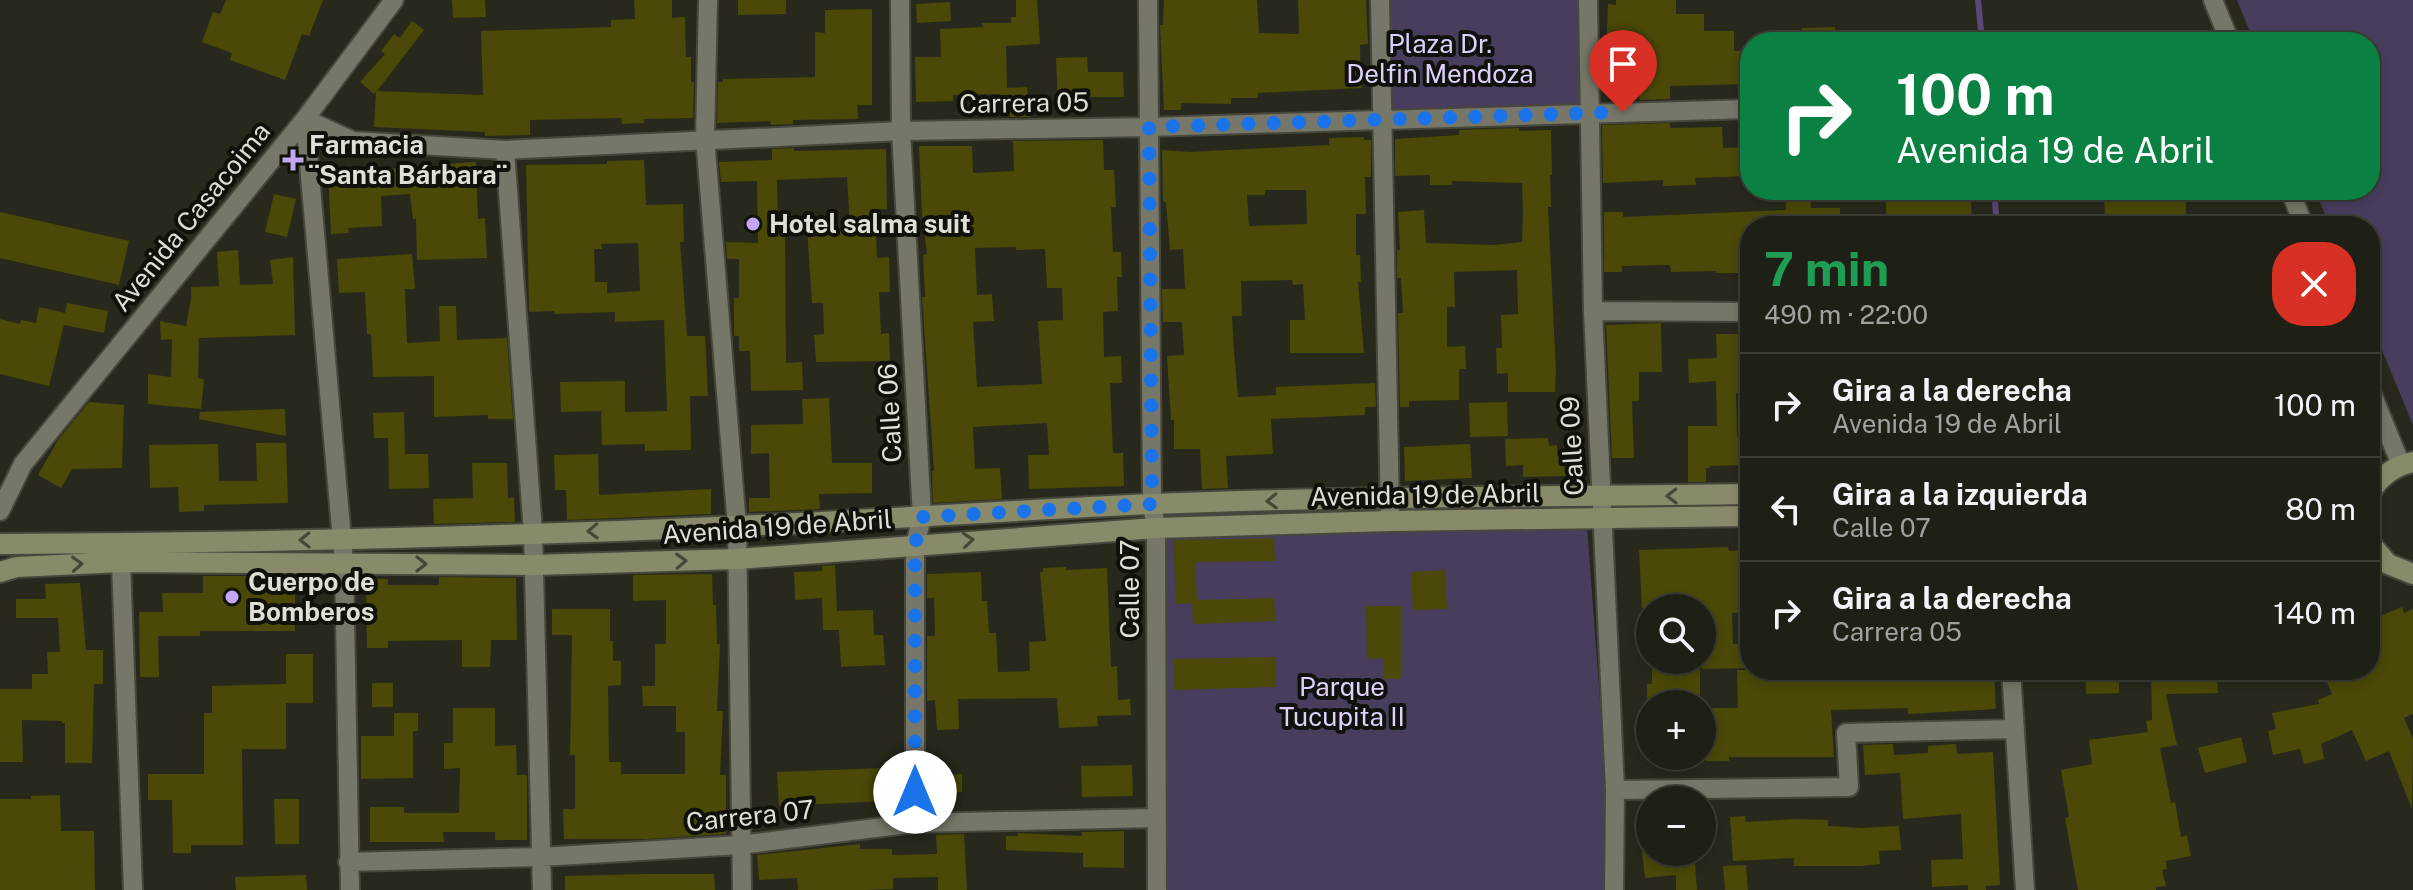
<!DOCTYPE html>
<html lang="es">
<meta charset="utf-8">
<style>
body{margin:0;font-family:"Public Sans",sans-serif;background:#2b2c22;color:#f1f3f6;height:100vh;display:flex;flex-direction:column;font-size:30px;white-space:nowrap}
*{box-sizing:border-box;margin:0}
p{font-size:26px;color:#a1a2a0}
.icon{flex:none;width:44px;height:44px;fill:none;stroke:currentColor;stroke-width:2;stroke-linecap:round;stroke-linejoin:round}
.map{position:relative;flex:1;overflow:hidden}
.details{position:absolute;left:1740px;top:216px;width:640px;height:464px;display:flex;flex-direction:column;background:#1e1f15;border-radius:32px;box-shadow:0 4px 12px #0003,0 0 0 2px #3c3d34}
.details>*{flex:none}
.top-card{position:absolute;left:1740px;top:32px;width:640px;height:168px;border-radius:32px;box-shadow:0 4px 12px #0003,0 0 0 2px #3c3d34;background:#0b8043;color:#fff;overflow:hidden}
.buttons{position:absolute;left:1636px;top:594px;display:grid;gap:16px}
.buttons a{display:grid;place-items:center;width:80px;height:80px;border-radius:50%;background:#1e1f15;box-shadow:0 4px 12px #0003,0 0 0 2px #3c3d34;font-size:40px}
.pin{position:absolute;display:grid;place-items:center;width:68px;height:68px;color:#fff;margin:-82px -34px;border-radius:50% 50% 50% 0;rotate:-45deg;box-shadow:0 0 8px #0007}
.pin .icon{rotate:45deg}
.me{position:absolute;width:88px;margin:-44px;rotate:0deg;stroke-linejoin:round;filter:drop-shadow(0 0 6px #0008)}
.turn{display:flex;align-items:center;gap:28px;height:168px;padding:0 24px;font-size:36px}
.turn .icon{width:104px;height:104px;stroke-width:2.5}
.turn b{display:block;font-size:56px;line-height:68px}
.round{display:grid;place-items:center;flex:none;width:84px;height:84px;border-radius:32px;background:#2b2c22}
.headline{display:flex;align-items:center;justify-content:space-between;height:136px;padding:0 24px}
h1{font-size:48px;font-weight:700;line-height:60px;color:#1e9e55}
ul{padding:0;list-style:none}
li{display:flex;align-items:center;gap:24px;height:104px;padding:0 24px;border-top:2px solid #3c3d34}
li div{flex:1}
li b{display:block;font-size:30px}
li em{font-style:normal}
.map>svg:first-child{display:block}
</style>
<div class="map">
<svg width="2413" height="890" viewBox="0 0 2413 890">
<rect width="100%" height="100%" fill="#28291c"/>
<path fill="#493d5e" d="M1380 0H1588L1591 113 1383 119Z
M2237 0H2413V425L2370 321V226H2330L2315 190H2370V42H2254Z
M1152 504 1587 526 1614 890H1156Z"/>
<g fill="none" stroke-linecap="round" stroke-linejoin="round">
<path stroke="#5a4879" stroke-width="6" d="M1978 0 1982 42
M1994 190 1997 226"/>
</g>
<path fill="#4a4908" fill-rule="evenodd" d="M226 0H323L309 36 302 34 285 80 230 60 232 53 202 42 213 12 220 14Z
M452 0H485L486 17 453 18Z
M634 0H672V18L685 17 686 57H691V82H694L693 118 644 119V123L622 124 621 118 530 120V135L485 136V132L374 127 376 92 374 94 360 82 385 54 381 51 394 34 400 38 412 21 424 30 377 91 483 95 481 31 611 27V20L635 19Z
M738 0H786V14L738 15Z
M1016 0H1037L1040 44 1006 46 1007 88 1027 87 1030 117H1010V109L1000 110 999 94 953 95V101L916 102 915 57H941L940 29 983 27 982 23H1011V17H1016Z
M1164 0H1257L1259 33 1299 34 1298 0H1366L1368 44 1360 45 1361 88 1258 93V98H1231V104L1181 103V110H1164L1160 25H1163Z
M1616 0H1676V14H1704V31H1734V51H1750V84L1670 86V99L1639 100 1640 84H1617V56H1606L1608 4 1616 5Z
M950 2 951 21 917 23 916 4Z
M872 9V105H857L858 119 793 120V124L771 125 770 121 717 123 718 82H723V79L815 77V32L825 33V10Z
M1835 27 1836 42H1803L1802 28Z
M1087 57 1088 72H1123L1124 97H1088L1089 103 1058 104 1056 58Z
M1670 123V128L1722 127 1723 148 1750 147V176L1695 178 1696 185 1663 186V180L1603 183 1602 125Z
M1519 128V131L1551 130 1552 175H1550L1551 207H1548L1556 371 1555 392H1508V373L1497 374 1496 348H1502L1501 315 1518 314 1517 270 1454 272 1455 307H1447V347L1465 346 1466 369H1459V400L1409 401V407H1400L1398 313H1403L1401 278H1397V250H1400L1398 212 1424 210 1426 243 1494 245 1522 242 1523 212 1522 183 1452 181V185H1430V175L1395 176V139L1459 135V130Z
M1364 137V140H1371V177H1365L1366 214H1356V255H1360L1361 282H1358L1364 353H1290V320H1305L1303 284 1293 285 1292 280 1241 281 1242 316H1232L1234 352 1238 397 1276 395V387L1375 383 1376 407H1365V415L1271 419 1273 454 1226 456 1228 488 1202 489 1200 449H1174V420H1171L1167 356 1184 355 1182 322H1163L1162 289H1185L1183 249 1170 250 1166 202H1163L1162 150 1190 152 1329 145V138ZM1265 190H1306L1307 224 1249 226 1247 195H1265Z
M1103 140 1104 170H1114L1116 207H1111L1113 252H1121L1122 277H1117L1118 311 1103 312 1104 357 1121 356 1122 383H1110L1113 453H1123L1124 486 1029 489 1028 455H1049L1047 423 973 427 975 469 1000 468 1002 499 933 503 932 471H934L922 297H925L923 255 927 254 922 215 919 146H972L973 173 1014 171 1013 142 1010 141ZM1016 247V250L1045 249 1047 288H1062L1063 320 1038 321 1042 384 977 387 973 322 994 321 992 294 977 295 975 248Z
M794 148V151L886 149 887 209H875L877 258 889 257 890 292H879L881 334 889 333 890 361 816 362 814 335 824 334 823 303H812L807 228 850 227 847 177 777 180 778 221H785L786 363 802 362 803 390 751 391 750 351H739V336H734V298H739V259H727L726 242 758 243 757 181 721 182 719 162 772 160V149Z
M644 160 646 205 683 204 684 242H680L687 336H705L708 396H690L691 450 645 451V444L602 445 601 411 561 412 560 382 625 381V412L667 411 664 320 615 322V312L555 314 554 311 529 312 526 165 607 164V161ZM638 243 640 291 607 293V282H595L594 249H602L601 244Z
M476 162 478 219 485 218 487 258 417 260 416 219H413L410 194 381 196 382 226 348 228 349 233 331 234 328 171H347V182L384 180V169L404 168V170L444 167V164Z
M1785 190H1810L1811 208H1840V226H1750V273H1716V271L1671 272 1670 265 1622 266V272H1604V212H1623V217L1786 210Z
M1885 190H1909L1910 194H1950L1949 190H1971L1972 226H1887Z
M2104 190H2185L2187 226H2155V219L2105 220Z
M274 194 296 199 287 237 265 232Z
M0 212 129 241 119 285 0 258Z
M238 250 240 285 273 284 270 260 293 257 295 335 199 338 198 378 204 379 201 409 148 404V374L171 377 172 339 161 340 160 321 186 326 191 299V287L219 286 217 252Z
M412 254 415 289H405L407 343 440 341 439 306H456L457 340 507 338 513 419H488V415L434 417V376L373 377 371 334H367L365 292 339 293 337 259Z
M67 303 108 311 104 333 64 325 49 386 0 374V319L20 324 21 320 36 323 39 307 65 313Z
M1661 323 1662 372H1639V401H1632L1634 458H1612L1606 325Z
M1716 334H1741V347H1747L1749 392 1736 393 1737 437H1744L1745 465 1710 466V468H1706V482H1688V426H1717L1716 381 1689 383 1688 359 1717 358Z
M829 398 832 463H872V493L819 494 820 509 749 512V498H770L769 453 751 454V425L803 424 802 399Z
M89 402 124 405 122 468 72 469 61 488 38 475 58 440Z
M1507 402 1508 436 1470 437 1469 403Z
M285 409 286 436 199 419 200 412Z
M404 412 405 454H428L429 488 389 489 388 438H374L373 413Z
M1548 438 1549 446 1557 445V456H1566V476L1523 477V465L1506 466 1505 439Z
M256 443H286L288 503 204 505V511L179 512 178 487 150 488 149 445 218 444 219 481H257Z
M1470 444 1472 478 1405 481 1404 447Z
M598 454 599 495 711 489V514L567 520 566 490H555L554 455Z
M472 463H507L508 498 514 497 515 522 434 524 433 499 473 498Z
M1274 538 1275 561 1195 562 1197 600 1274 598 1275 621 1193 624 1192 603 1176 604 1173 540Z
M1728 547 1729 551 1750 550V612L1732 613 1733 644H1750V668L1702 669V608H1642L1639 550Z
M835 565 837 611 873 610 874 635H883L885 665 841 667 839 630H823L822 598 795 600 794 572 822 571V566Z
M1066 567V570L1107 568 1111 667 1117 666 1118 700 1130 699 1131 715 1097 716 1098 726 1059 728 1057 698 958 699 959 729 937 730 935 700 927 701V636H935L934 598H927V574L981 572 982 601H987L989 633H996L998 672 1030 671 1029 642 1046 641 1040 572H1043V568Z
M1445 570 1447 609 1413 610 1411 572Z
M712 574 713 605H716L717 644H720L717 711H723L720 775H726V834L647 839H564L563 809H575V755H570L572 635H552V609H610V641H613V661H621V685L608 686 609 762H621V774H685V732H676V706H643L642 686H655V644H666V600L633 601V575Z
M203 576H259V592L295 591V631H200V636H158L159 677H140L139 612H163L162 593H203Z
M439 577 516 578 517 640H491L490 667H462V640L388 641V648H367L366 579H388V585H439Z
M80 583 86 650H103V684H94L92 763H65V723H62V721L22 720 23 762H0V689H32V674H48L47 652H60L58 618H16V599H46L45 584Z
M1366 606H1401V679H1384V658L1367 659Z
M2402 607 2404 613 2413 609V714L2404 718 2413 739 2412 809 2389 751 2366 761 2352 730 2321 744 2324 759 2304 764 2300 749 2273 755 2268 731 2276 729 2272 713 2319 704 2318 700 2332 694 2322 670H2370V620Z
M286 654H313V703H286V749H242L243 845H191V853H173L172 800H148V774H204V713H212V686L286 684Z
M1275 657V687L1174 690V659Z
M1652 660H1700V704H1647V684H1652Z
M1737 670H1753V675L1790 674V670H1894L1895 680 1932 678 1931 670H1994L1996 709 1908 714V708L1831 710 1834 757H1729V761H1706V708H1738Z
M2085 670H2119V693L2086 694Z
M2151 670H2185V678L2217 677 2218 693 2166 694 2177 745 2160 748 2171 803 2175 802 2181 837 2187 835 2191 856 2166 861 2167 869 2162 870 2166 886 2156 887V890H2078L2065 818 2069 817 2061 770 2092 764 2089 740 2148 732 2146 721 2152 720Z
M372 683H393V707H372Z
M453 708H495V746L516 745 517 775H527V840H495V832H443L444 842H370V807H404V813H459L460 768 444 769V743H453Z
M394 713H418V731H413V778L361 779V736H394Z
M2241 737 2247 762 2205 773 2198 748Z
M1893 744 1894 755 1928 753V746L1956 744 1957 754 1993 752 2000 885 1986 886V890H1968V885L1932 887 1931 860 1963 859 1961 814 1903 819 1900 773 1865 775 1863 745Z
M1132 765 1133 796 1082 797 1081 766Z
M884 768 885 801 779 806 777 772Z
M962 774V792H943L942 775Z
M60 795 61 831H94L95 890H0V799H31V796Z
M274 799H299V844H275Z
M1745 816 1746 822 1795 819 1828 820V826L1862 828 1899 826 1901 850 1879 851 1880 864 1862 866H1794V858L1733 861 1730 817Z
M1124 831V868L1083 867V853L1006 850V836H1018V833L1082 836V832Z
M964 834 967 890H938V877L893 878V889L862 890H798L797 878 759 880 757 855 860 844V849H892V855L937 854 936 835Z
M1642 852H1694L1697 890H1676V875L1645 878Z
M1746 865 1748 890H1725L1723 866Z
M644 874H714L715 890H565V876Z
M306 875 307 890H236L235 877Z"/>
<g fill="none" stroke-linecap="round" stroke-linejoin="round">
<g stroke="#47473c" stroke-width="22">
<path id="street" d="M708 0 705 138 737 526 742 890
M900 0 901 131 922 517 915 545V823
M1148 0 1152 504 1156 528 1157 890
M1380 0 1390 513
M1588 0 1593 311 1615 790 1614 890
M2213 0 2230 42
M505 150 533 533 542 890
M2290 190 2304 226
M1593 311 1750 312
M2370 389 2401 465
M0 511 23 464 305 119 394 0
M121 562 133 890
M2011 670 2025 890
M1615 790 1849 787 1846 733 2015 729
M348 862 541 857 740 845 915 823 1157 818
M350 890 344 563 305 119 353 141 505 150 901 131 1149 127 1750 109"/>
</g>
<g stroke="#47473c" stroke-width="24">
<path id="secondary" d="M2370 493C2380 476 2394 466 2413 462
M2370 543 2388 564 2413 574
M0 544C246 543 493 537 739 526 877 520 1014 510 1152 504 1351 496 1551 497 1750 494
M0 572 17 567 121 562 534 565 738 559 1156 528 1390 521 1750 516"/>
</g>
<use href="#street" stroke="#767768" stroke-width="18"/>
<use href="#secondary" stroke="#898a6a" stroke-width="20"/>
</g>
<defs><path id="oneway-chevron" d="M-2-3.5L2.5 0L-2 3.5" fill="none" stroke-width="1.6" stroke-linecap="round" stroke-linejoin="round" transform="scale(2)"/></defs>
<g stroke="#474736">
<use href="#oneway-chevron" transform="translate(1672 496) rotate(179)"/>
<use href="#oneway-chevron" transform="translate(1272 501) rotate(178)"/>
<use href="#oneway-chevron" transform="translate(593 531) rotate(178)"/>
<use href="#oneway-chevron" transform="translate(305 540) rotate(179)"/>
<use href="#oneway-chevron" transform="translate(968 540) rotate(-5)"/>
<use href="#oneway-chevron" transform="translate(681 561) rotate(-2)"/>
<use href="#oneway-chevron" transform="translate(77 564) rotate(-3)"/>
<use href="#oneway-chevron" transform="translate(421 564)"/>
</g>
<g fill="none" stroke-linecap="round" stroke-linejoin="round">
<path stroke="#1a73e8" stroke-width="14" stroke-dasharray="0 25.2" d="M915 792V545L922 517 1152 504 1149 127 1623 112"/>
</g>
<g fill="#c2a8f3" stroke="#11110b" stroke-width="3">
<path d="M289 148h8v8h8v8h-8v8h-8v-8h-8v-8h8z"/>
<circle cx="753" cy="224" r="8"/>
<circle cx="232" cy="597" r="8"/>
</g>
<g text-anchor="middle" stroke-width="8" stroke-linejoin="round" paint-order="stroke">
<g font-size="26" fill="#dfcfff" stroke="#11110b">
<text x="1440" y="53">Plaza Dr.<tspan x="1440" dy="30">Delfin Mendoza</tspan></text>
<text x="1342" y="696">Parque<tspan x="1342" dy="30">Tucupita II</tspan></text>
</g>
<g font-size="26" fill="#dfdfd7" stroke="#11110b">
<text transform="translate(1024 103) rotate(-1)" y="9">Carrera 05</text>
<text transform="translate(191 217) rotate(-51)" y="9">Avenida Casacoima</text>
<text transform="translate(890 413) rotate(-93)" y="9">Calle 06</text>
<text transform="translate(1572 446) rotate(-93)" y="9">Calle 09</text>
<text transform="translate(1425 495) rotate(-1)" y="9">Avenida 19 de Abril</text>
<text transform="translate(777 527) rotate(-4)" y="9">Avenida 19 de Abril</text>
<text transform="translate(1130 589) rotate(-90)" y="9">Calle 07</text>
<text transform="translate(750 816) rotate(-6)" y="9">Carrera 07</text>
</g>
<g font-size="26" font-weight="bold" fill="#dfdfd7" stroke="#11110b" text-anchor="start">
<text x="309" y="154">Farmacia<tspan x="309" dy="30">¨Santa Bárbara¨</tspan></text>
<text x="769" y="233">Hotel salma suit</text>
<text x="248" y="591">Cuerpo de<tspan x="248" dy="30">Bomberos</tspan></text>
</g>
</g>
</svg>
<div class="buttons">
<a><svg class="icon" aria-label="search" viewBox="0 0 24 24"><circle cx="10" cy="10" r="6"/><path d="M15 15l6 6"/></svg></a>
<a>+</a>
<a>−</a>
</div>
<div class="pin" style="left:1623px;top:112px;background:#d93025"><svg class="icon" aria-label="arrive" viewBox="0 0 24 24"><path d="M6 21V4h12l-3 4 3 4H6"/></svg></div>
<svg class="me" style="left:915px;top:792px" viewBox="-20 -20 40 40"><circle r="19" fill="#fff"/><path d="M0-13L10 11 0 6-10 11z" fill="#1a73e8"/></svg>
<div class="top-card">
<div class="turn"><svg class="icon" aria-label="right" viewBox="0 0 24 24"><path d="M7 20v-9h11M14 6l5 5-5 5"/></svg><div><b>100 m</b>Avenida 19 de Abril</div></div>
</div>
<section class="details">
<div class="headline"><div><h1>7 min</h1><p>490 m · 22:00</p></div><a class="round" style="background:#d93025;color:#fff"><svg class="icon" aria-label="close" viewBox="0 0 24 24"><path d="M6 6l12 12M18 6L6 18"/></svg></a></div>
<ul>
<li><svg class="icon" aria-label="right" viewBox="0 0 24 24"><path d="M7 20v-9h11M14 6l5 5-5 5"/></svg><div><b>Gira a la derecha</b><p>Avenida 19 de Abril</p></div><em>100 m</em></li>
<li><svg class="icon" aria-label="left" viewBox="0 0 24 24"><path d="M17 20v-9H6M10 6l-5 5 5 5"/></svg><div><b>Gira a la izquierda</b><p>Calle 07</p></div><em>80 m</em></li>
<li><svg class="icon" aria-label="right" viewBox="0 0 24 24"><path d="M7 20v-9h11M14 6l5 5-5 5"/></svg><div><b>Gira a la derecha</b><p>Carrera 05</p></div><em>140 m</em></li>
</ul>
</section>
</div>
